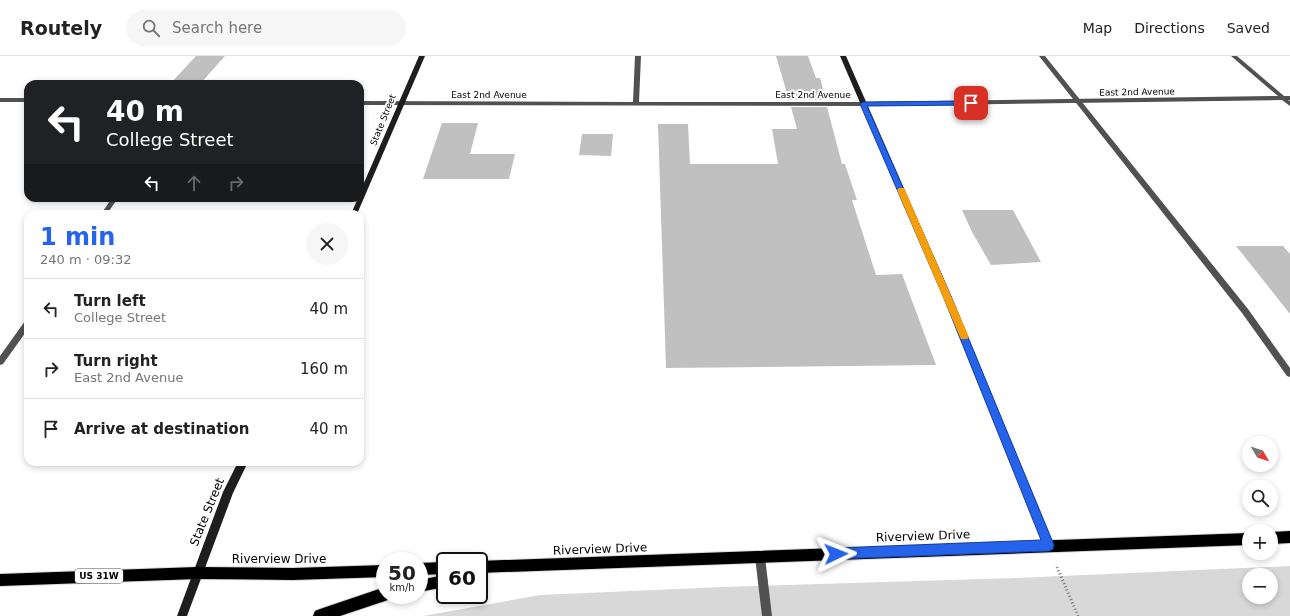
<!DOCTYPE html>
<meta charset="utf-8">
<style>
body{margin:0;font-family:"DejaVu Sans",sans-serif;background:#f6f6f6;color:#222;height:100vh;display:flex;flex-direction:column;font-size:15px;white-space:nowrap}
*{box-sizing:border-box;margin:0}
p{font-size:13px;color:#767676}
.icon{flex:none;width:22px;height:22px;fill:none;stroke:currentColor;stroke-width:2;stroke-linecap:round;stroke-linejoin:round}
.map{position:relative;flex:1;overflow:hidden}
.sheet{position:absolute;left:24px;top:154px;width:340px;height:256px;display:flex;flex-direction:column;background:#fff;border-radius:12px;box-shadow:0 2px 6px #0003}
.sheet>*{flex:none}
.banner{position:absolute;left:24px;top:24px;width:340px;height:122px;border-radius:12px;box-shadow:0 2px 6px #0003;background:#202124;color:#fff;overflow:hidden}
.needle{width:26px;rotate:129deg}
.controls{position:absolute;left:1242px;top:380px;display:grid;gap:8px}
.controls a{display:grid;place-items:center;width:36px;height:36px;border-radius:50%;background:#fff;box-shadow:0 2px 6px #0003;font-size:20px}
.speed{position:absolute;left:376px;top:496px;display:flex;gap:8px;font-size:20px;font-weight:700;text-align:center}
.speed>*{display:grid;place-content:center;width:52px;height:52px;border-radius:50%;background:#fff;box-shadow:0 2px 6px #0003;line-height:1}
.speed small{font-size:10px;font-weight:400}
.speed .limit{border:2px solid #111;border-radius:6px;background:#fff;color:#111}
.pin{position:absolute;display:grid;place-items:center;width:34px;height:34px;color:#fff;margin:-17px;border-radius:8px;box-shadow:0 2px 6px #0006}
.me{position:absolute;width:44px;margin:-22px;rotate:88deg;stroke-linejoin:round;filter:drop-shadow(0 0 3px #0008)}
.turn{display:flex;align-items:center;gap:14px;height:84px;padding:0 16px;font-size:18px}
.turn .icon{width:52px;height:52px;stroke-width:2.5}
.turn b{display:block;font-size:28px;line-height:34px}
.lanes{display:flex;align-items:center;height:38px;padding:0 16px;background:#0003;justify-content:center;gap:20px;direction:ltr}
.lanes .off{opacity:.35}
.round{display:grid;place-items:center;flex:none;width:42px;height:42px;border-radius:21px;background:#f6f6f6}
.overview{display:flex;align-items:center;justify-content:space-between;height:68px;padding:0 16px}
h1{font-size:24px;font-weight:800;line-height:30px;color:#2563eb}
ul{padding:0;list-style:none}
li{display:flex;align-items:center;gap:12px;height:60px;padding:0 16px;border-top:1px solid #e0e0e0}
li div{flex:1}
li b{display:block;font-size:15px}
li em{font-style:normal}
header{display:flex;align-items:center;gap:24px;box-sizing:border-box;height:56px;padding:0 20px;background:#fff;border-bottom:1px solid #e0e0e0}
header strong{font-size:19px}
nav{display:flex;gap:22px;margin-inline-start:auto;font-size:14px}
.search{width:280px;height:36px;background:#f6f6f6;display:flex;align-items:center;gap:10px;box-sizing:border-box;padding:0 14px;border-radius:22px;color:#767676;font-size:15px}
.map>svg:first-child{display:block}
</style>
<header>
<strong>Routely</strong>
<div class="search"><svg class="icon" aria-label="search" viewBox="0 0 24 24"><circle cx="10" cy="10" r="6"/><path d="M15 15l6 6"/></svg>Search here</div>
<nav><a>Map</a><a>Directions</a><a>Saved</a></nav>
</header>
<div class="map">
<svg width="1290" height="560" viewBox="0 0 1290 560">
<rect width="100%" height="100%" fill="#fff"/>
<path fill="#d8d8d8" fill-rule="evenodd" d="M1290 510V560H423L540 539 723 531 1016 522ZM1249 519H1271V541H1249Z"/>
<path fill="#c0c0c0" d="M196 0H225L200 28H170Z
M776 0H808L816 22H820L826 44H789Z
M791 51H827L842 108H845L857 144H852L876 219 902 218 936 309 666 312 658 68H688L690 108H778L772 73H797Z
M442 67H478L470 98H515L509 123H423Z
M582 78H613L611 100 579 99Z
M962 154H1013L1041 206 991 209 972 176Z
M1236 190H1283L1290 198V258Z"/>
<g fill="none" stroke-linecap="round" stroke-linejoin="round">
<g stroke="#dbdbdb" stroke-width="2">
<path id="primary" d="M1290 475V487L1271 488V476Z
M1249 477V489L479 517V505Z
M445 506V518L419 519V507Z
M385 509V521L293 524 197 523 0 530V518L197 511 293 512Z
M445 519V531L419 536V524Z
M385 531V539H391L390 543 385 545 340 560H313L315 555 320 553Z"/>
</g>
<path stroke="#737373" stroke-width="3" stroke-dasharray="1 2.5" stroke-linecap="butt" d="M1057 511 1078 560"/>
<path fill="#515151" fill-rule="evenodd" d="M1039 0H1045L1248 253 1290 312V321L1287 320 1242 257Z
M760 496 764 498 765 501 772 560H762L755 501 756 498Z"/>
<path fill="#515151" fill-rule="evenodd" d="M635 0H641L639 46H863L1278 40 1231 0H1237L1284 40H1290V44H1288L1290 45V50L1282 44 863 50 360 49V45L633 46Z
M0 42H28V46H0Z
M112 142H118L107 158H101Z
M28 264V273L3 308 0 309V300L25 265Z"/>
<path fill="#1e1e1e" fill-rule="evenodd" d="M419 0H425L357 158H351L358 142H360V136Z
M840 0H846L951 240 1054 489 1053 492 1049 494 1045 492 1044 489 943 240Z
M238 406H248L233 437 187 560H177L223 436Z"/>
<use href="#primary" fill="#000" fill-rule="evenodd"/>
</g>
<path fill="#2563eb" stroke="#184099" d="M971 45 974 47 973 49 867 50 951 240 1054 489 1053 493 1049 495 836 503 832 501 830 498 832 494 836 492 1041 484 943 240 860 48 863 46Z"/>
<path fill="#f59e0b" d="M899 132H904L905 134 969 281 967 283H961L960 281 897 134Z"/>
<g text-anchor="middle" stroke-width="4" stroke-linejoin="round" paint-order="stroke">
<g font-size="9" fill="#000" stroke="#fff">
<text transform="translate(1137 36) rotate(-1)" y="3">East 2nd Avenue</text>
<text x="489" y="42">East 2nd Avenue</text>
<text x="813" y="42">East 2nd Avenue</text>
<text transform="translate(383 64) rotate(-68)" y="3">State Street</text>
</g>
<rect fill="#fff" stroke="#4c4c4c" stroke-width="1" x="75" y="513" width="48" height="14" rx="3"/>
<g font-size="9" font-weight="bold" fill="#000">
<text x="99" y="523">US 31W</text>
</g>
<g font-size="12" fill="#000" stroke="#fff">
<text transform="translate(207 456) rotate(-68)" y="4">State Street</text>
<text transform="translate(923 480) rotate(-2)" y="4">Riverview Drive</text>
<text transform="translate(600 493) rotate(-2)" y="4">Riverview Drive</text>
<text x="279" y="507">Riverview Drive</text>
</g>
</g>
</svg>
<div class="controls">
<a><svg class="needle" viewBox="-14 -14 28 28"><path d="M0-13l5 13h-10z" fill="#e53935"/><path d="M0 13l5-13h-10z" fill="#767676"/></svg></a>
<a><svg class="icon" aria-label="search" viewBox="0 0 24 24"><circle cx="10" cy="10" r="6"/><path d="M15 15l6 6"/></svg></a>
<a>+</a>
<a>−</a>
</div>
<div class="speed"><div>50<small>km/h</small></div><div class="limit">60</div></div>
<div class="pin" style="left:971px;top:47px;background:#d93025"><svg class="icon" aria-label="arrive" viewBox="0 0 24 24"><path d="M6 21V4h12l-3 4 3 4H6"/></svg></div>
<svg class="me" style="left:836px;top:498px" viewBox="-20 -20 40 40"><path d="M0-17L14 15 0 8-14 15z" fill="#2563eb" stroke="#fff" stroke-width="4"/></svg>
<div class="banner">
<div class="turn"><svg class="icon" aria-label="left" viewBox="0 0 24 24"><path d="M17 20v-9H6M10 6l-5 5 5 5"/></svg><div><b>40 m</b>College Street</div></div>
<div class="lanes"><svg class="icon" aria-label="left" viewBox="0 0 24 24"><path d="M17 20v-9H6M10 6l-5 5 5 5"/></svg><svg class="icon off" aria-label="ahead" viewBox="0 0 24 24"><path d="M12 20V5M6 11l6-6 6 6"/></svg><svg class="icon off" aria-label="right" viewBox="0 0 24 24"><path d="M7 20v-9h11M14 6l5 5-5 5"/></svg></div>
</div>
<section class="sheet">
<div class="overview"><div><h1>1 min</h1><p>240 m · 09:32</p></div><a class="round"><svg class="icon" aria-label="close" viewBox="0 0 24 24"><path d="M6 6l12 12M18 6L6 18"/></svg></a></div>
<ul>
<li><svg class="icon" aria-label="left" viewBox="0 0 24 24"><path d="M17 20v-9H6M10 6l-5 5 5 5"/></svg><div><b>Turn left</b><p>College Street</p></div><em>40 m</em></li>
<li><svg class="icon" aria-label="right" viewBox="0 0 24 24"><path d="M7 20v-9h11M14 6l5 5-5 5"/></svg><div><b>Turn right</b><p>East 2nd Avenue</p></div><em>160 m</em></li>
<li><svg class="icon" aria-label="arrive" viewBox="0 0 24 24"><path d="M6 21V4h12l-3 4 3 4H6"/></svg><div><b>Arrive at destination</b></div><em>40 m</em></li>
</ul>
</section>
</div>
